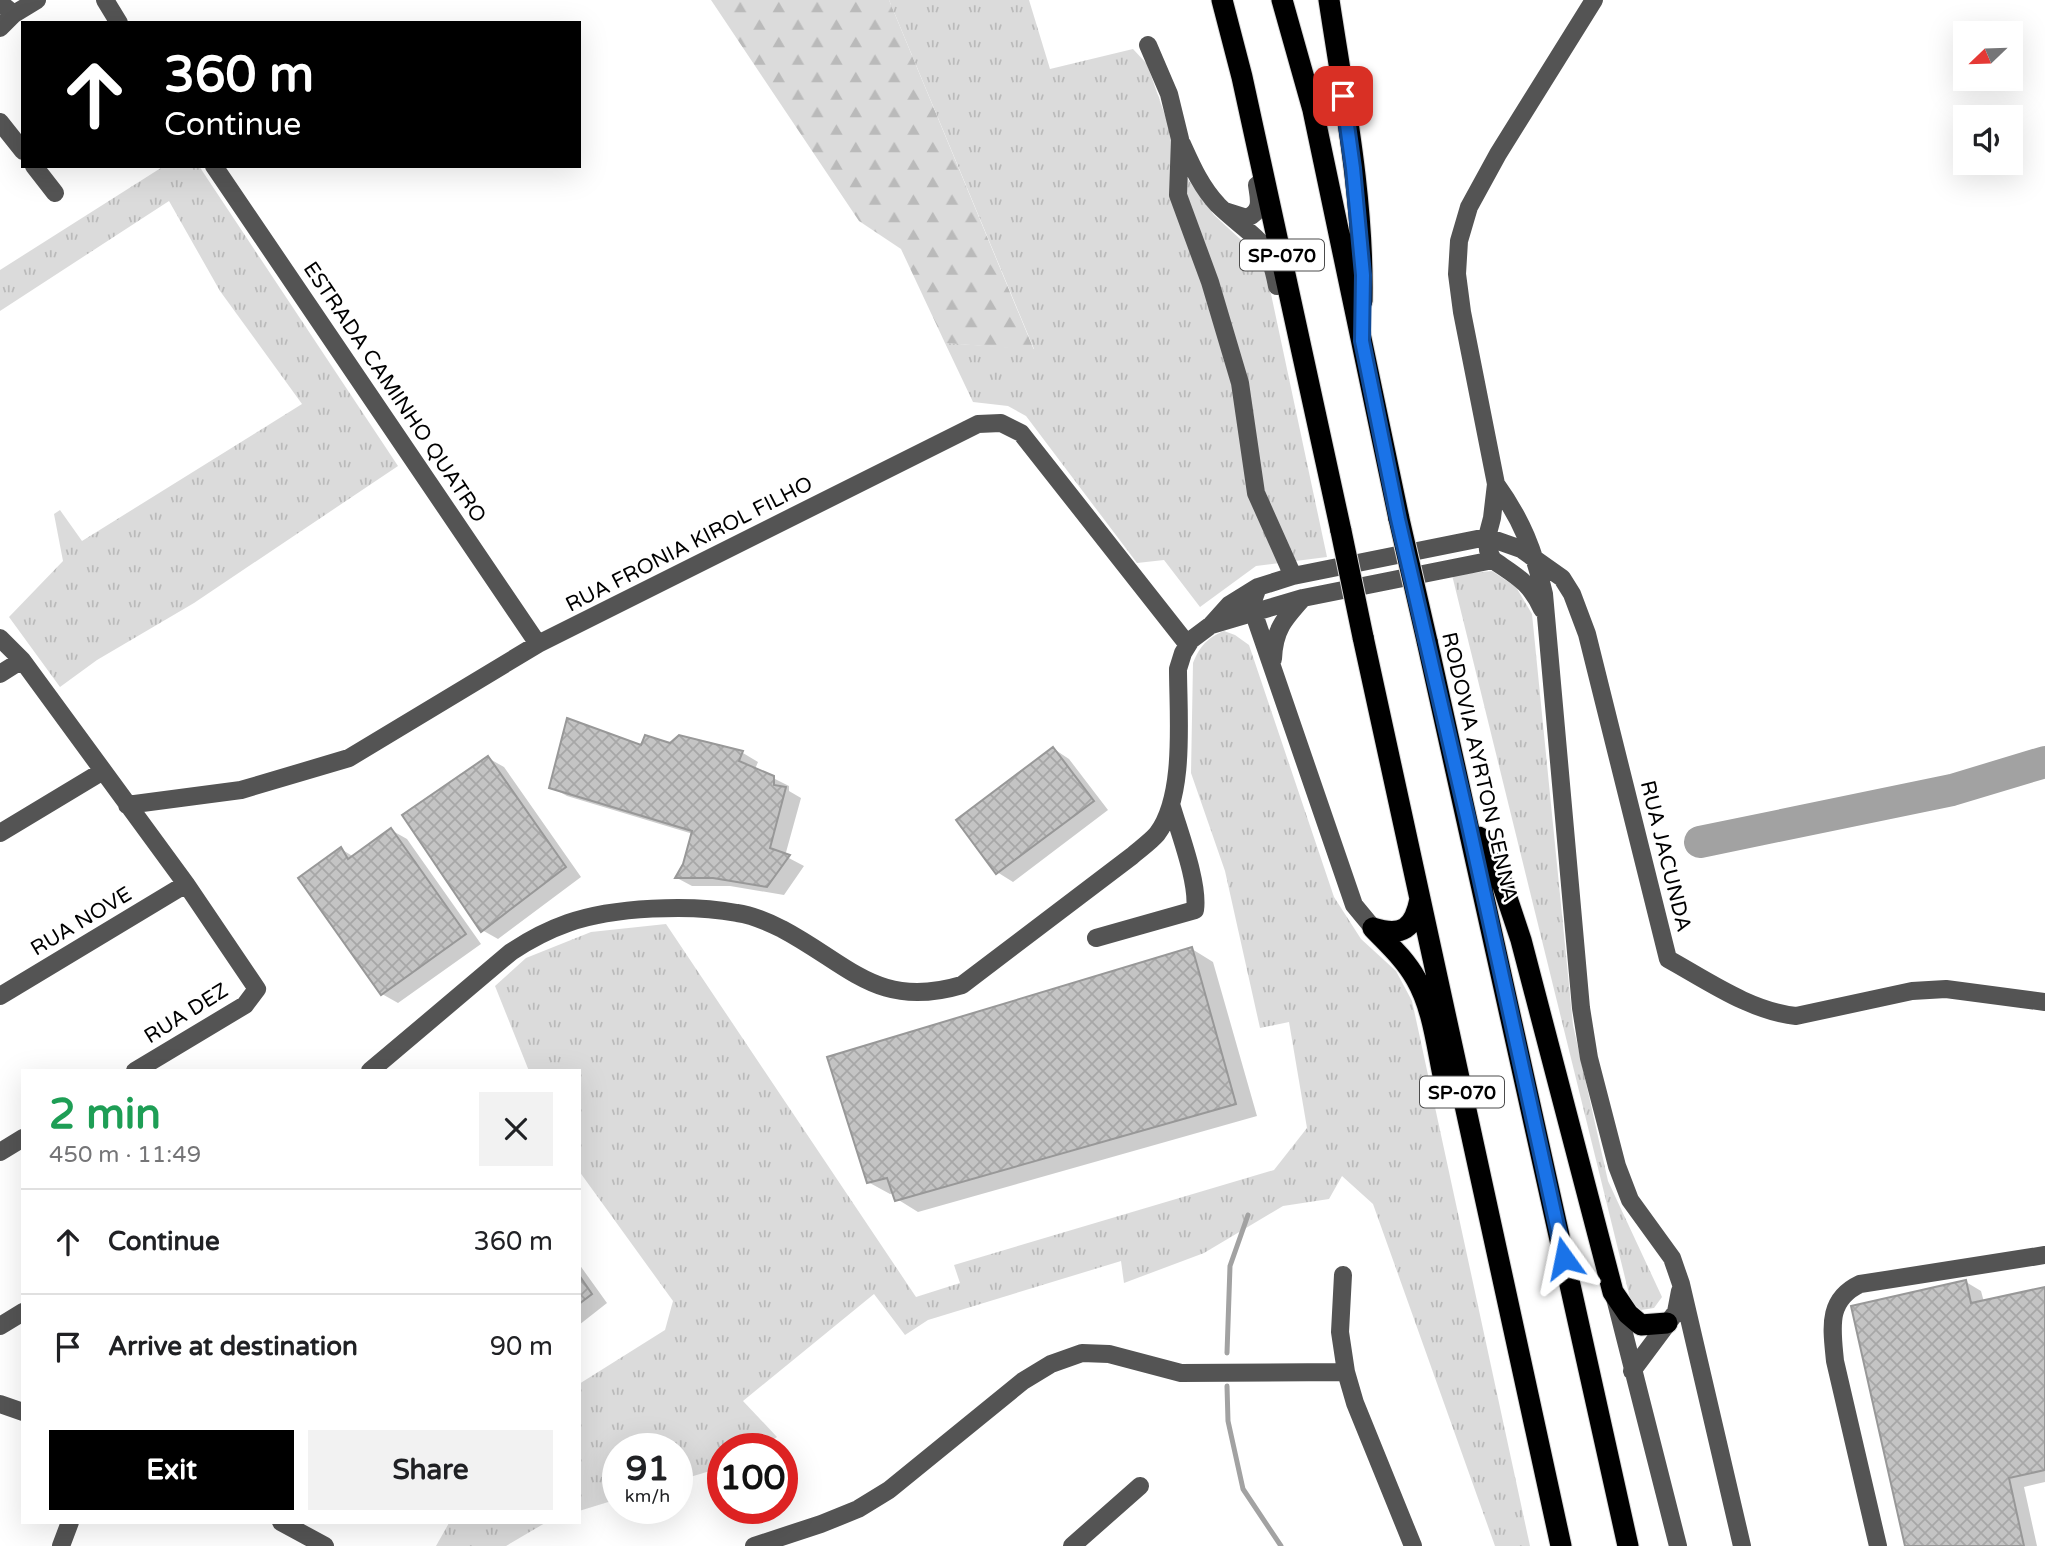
<!DOCTYPE html>
<meta charset="utf-8">
<style>
body{margin:0;font-family:"Varela Round",sans-serif;background:#f2f2f2;color:#202124;height:100vh;display:flex;flex-direction:column;font-size:26px;white-space:nowrap}
*{box-sizing:border-box;margin:0}
p{font-size:23px;color:#757577}
.icon{flex:none;width:38px;height:38px;fill:none;stroke:currentColor;stroke-width:2;stroke-linecap:round;stroke-linejoin:round}
.map{position:relative;flex:1;overflow:hidden}
.drawer{position:absolute;left:21px;top:1069px;width:560px;height:455px;display:flex;flex-direction:column;background:#fff;border-radius:0px;box-shadow:0 7px 28px #0002}
.drawer>*{flex:none}
.banner{position:absolute;left:21px;top:21px;width:560px;height:147px;border-radius:0px;box-shadow:0 7px 28px #0002;background:#000;color:#fff;overflow:hidden}
.needle{width:46px;rotate:247deg}
.fabs{position:absolute;left:1953px;top:21px;display:grid;gap:14px}
.fabs a{display:grid;place-items:center;width:70px;height:70px;border-radius:0px;background:#fff;box-shadow:0 7px 28px #0002;font-size:35px}
.speed{position:absolute;left:602px;top:1433px;display:flex;gap:14px;font-size:35px;font-weight:700;text-align:center}
.speed>*{display:grid;place-content:center;width:91px;height:91px;border-radius:50%;background:#fff;box-shadow:0 7px 28px #0002;line-height:1}
.speed small{font-size:18px;font-weight:400}
.speed .limit{border:10px solid #d22;background:#fff;color:#111}
.pin{position:absolute;display:grid;place-items:center;width:60px;height:60px;color:#fff;margin:-30px;border-radius:14px;box-shadow:0 4px 10px #0006}
.me{position:absolute;width:77px;margin:-38px;rotate:348deg;stroke-linejoin:round;filter:drop-shadow(0 0 5px #0008)}
.turn{display:flex;align-items:center;gap:24px;height:147px;padding:0 28px;font-size:32px}
.turn .icon{width:91px;height:91px;stroke-width:2.5}
.turn b{display:block;font-size:49px;line-height:60px}
.round{display:grid;place-items:center;flex:none;width:74px;height:74px;border-radius:0px;background:#f2f2f2}
.summary{display:flex;align-items:center;justify-content:space-between;height:119px;padding:0 28px}
h1{font-size:42px;font-weight:700;line-height:52px;color:#1e9e55}
.primary-button{display:flex;gap:14px;margin-top:auto;padding:14px 28px}
.primary-button a{flex:1;height:80px;border-radius:0px;background:#000;color:#fff;font-size:28px;font-weight:700;line-height:80px;text-align:center}
.primary-button a+a{background:#f2f2f2;color:#202124}
ul{padding:0;list-style:none}
li{display:flex;align-items:center;gap:21px;height:105px;padding:0 28px;border-top:2px solid #e0e0e0}
li div{flex:1}
li b{display:block;font-size:26px}
li em{font-style:normal}
.map>svg:first-child{display:block}
</style>
<div class="map">
<svg width="2045" height="1546" viewBox="0 0 2045 1546">
<defs>
<pattern id="grass-tufts" width="24" height="20" patternUnits="userSpaceOnUse" patternTransform="scale(1.75)"><rect width="24" height="20" fill="#dbdbdb"/><path d="M3 7l-1-3M5 7V3M7 7l1-3M15 17l-1-3M17 17v-4M19 17l1-3" fill="none" stroke="#bababa"/></pattern>
<pattern id="forest-firs" width="22" height="20" patternUnits="userSpaceOnUse" patternTransform="scale(1.75)"><rect width="22" height="20" fill="#dbdbdb"/><path d="M5 1l3.5 6h-7zM16 11l3.5 6h-7z" fill="#bababa"/></pattern>
<pattern id="building-cross-hatch" width="8" height="8" patternUnits="userSpaceOnUse" patternTransform="scale(1.75)"><rect width="8" height="8" fill="#c4c4c4"/><path d="M0 0l8 8M0 8l8-8" fill="none" stroke="#a7a7a7"/></pattern>
</defs>
<rect width="100%" height="100%" fill="#fff"/>
<path fill="url(#grass-tufts)" d="M889 0H1029L1050 69 1133 49 1147 64 1187 178 1214 215 1264 261 1327 557 1256 566 1200 607 1164 560 1137 563 1026 416 1008 406 973 402 945 343 1034 349Z
M164 166H199L398 466 194 603 97 660 60 687 9 617 63 561 54 514 60 510 82 541 302 404 220 291 169 201 0 311V270Z
M1492 571 1516 587 1532 614 1573 1025 1608 1181 1662 1297 1654 1308 1641 1310 1631 1302 1452 575Z
M1224 631 1235 635 1249 645 1334 897 1361 939 1396 971 1412 1001 1530 1546H1495L1373 1204 1342 1176 1329 1199 1283 1206 1204 1253 1124 1283 1121 1261 928 1320 905 1335 874 1294 743 1401 777 1437 759 1449H723V1467L677 1481V1449H618V1499L579 1511V1384L665 1330 673 1301 579 1171V1071H529L495 986 526 958 591 932 666 924 916 1297 960 1283 954 1265 1274 1170 1307 1128 1289 1022 1260 1028 1225 871 1191 773 1193 663C1200 646 1207 638 1224 631Z
M449 1523V1522L545 1523 506 1546H436Z"/>
<path fill="url(#forest-firs)" d="M711 0H889L1034 350 945 343 901 249 859 221Z"/>
<path fill="#0003" d="M679 737 743 753 758 762 755 769 789 786V791L801 798 785 856 804 866 784 895 730 886H692L677 878 685 864 693 834 567 796 551 787 642 748 670 745Z
M1054 749 1069 759 1108 810 1013 882 997 872Z
M488 758 504 767 581 877 498 939 482 930Z
M391 830 407 839 481 944 398 1003 382 994 341 849 354 857Z
M1192 949 1213 962 1257 1116 918 1212 897 1199 894 1193 890 1194 868 1182Z
M579 1264 607 1303 579 1325Z
M1966 1282 1981 1291 1984 1302 2045 1289V1482L2024 1487 2037 1546H1906Z"/>
<g fill="none" stroke-linecap="round" stroke-linejoin="round">
<path stroke="#a2a2a2" stroke-width="5" d="M1227 1353 1230 1266 1248 1215
M1227 1386 1228 1421 1243 1489 1281 1546"/>
<path stroke="#a2a2a2" stroke-width="32" d="M1700 842 1952 790 2045 762"/>
</g>
<path fill="url(#building-cross-hatch)" stroke="#989898" stroke-width="2" d="M567 718 641 745 645 735 670 743 679 735 743 751 739 761 774 776V785L786 787 770 848 790 855 767 887 713 878H675L683 864 692 831 549 788Z
M1053 747 1094 801 996 874 956 820Z
M488 756 566 867 481 932 402 815Z
M391 828 466 934 381 995 298 878 341 847 348 859Z
M1192 947 1236 1104 895 1201 887 1178 867 1183 827 1057Z
M579 1275 592 1294 579 1304Z
M1966 1280 1971 1303 2045 1287V1470L2009 1478 2024 1546H1905L1851 1306Z"/>
<g fill="none" stroke-linecap="round" stroke-linejoin="round">
<g stroke="#dbdbdb" stroke-width="23">
<path id="highway" d="M1222 0 1242 77 1341 531
M1282 0 1313 110 1399 519
M1329 0C1344 99 1364 200 1362 301
M1363 637 1561 1546
M1427 641 1628 1546
M1479 837 1498 871 1521 940 1613 1292 1628 1314 1641 1325 1667 1323
M1373 928C1388 944 1405 959 1416 979 1433 1008 1437 1048 1444 1080
M1373 928C1402 937 1414 929 1420 899"/>
</g>
<path stroke="#545454" stroke-width="18" d="M105 0 119 23
M0 3 14 14
M0 28 14 14 37 0
M1148 45 1169 94 1180 139 1178 195 1210 282 1240 383 1256 493 1293 576
M0 122 23 151
M1182 144C1192 166 1201 187 1218 205 1231 218 1246 228 1259 241 1270 253 1274 271 1277 286
M34 166 55 193
M214 166 538 644
M1225 211 1247 218C1263 211 1259 199 1257 185
M1496 484C1522 520 1534 551 1544 594L1581 1008 1589 1058 1617 1166 1630 1200 1672 1258 1681 1284 1742 1546
M1493 560 1488 550 1487 537 1492 518 1496 484 1462 312 1457 274 1459 241 1469 207 1498 154 1594 0
M1493 560C1516 576 1530 582 1542 609
M1258 587 1253 601 1254 614 1354 905 1373 928
M1211 625 1303 598 1493 560
M0 638 22 660 186 884 257 989 245 1005 135 1071
M1273 659C1274 630 1284 619 1303 598
M0 674 22 660
M127 805 241 790 349 758 538 644 978 424 1001 423 1021 433 1188 645
M0 833 103 771
M1096 938 1195 910C1199 883 1179 832 1171 804
M0 996 186 884
M370 1071 511 952C529 940 548 930 568 923 613 907 691 904 737 913 753 915 768 922 782 929 850 965 878 1010 962 985L1132 856C1140 849 1150 842 1157 834 1186 796 1178 715 1178 669L1183 653 1191 640 1211 625 1229 605 1258 587 1293 576 1487 537 1521 549 1562 578 1572 594 1587 634 1668 959C1708 981 1750 1011 1796 1016L1912 991 1946 989 2045 1002
M0 1152 23 1138
M1343 1275 1340 1332 1346 1372 1355 1403 1413 1546
M1615 1298 1678 1546
M0 1326 23 1312
M1632 1371 1676 1312 1680 1291
M0 1404 23 1412
M281 1522 325 1546
M61 1546 70 1522
M754 1546 821 1524 858 1509 889 1490 1023 1381 1051 1364 1082 1353 1109 1354 1181 1373 1346 1372
M1072 1546 1140 1486
M1878 1546 1835 1361C1832 1329 1826 1300 1860 1284L2045 1255"/>
<use href="#highway" stroke="#000" stroke-width="21"/>
<g stroke="#dbdbdb" stroke-width="23" stroke-linecap="butt">
<path id="highway-bridge" d="M1399 519 1427 641
M1341 531 1363 637"/>
</g>
<use href="#highway-bridge" stroke="#000" stroke-width="21"/>
</g>
<g fill="none" stroke-linecap="round" stroke-linejoin="round">
<g stroke="#114b97" stroke-width="18">
<path id="route" d="M1343 96 1353 168 1363 275 1362 341 1398 519 1467 817 1564 1258"/>
</g>
<use href="#route" stroke="#1a73e8" stroke-width="12"/>
</g>
<g text-anchor="middle" stroke-width="5" stroke-linejoin="round" paint-order="stroke">
<g fill="#fff" stroke="#4c4c4c" stroke-width="2">
<rect x="1240" y="239.5" width="84" height="31" rx="5"/>
<rect x="1420" y="1076.5" width="84" height="31" rx="5"/>
</g>
<g font-size="19" font-weight="bold" fill="#000">
<text x="1282" y="262">SP-070</text>
<text x="1462" y="1099">SP-070</text>
</g>
<g font-size="21" fill="#000" stroke="#fff">
<text transform="translate(395 392) rotate(56)" y="7">ESTRADA CAMINHO QUATRO</text>
<text transform="translate(689 544) rotate(-27)" y="7">RUA FRONIA KIROL FILHO</text>
<text transform="translate(1480 767) rotate(77)" y="7">RODOVIA AYRTON SENNA</text>
<text transform="translate(1666 856) rotate(76)" y="7">RUA JACUNDA</text>
<text transform="translate(81 921) rotate(-31)" y="7">RUA NOVE</text>
<text transform="translate(186 1013) rotate(-32)" y="7">RUA DEZ</text>
</g>
</g>
</svg>
<div class="fabs">
<a><svg class="needle" viewBox="-14 -14 28 28"><path d="M0-13l5 13h-10z" fill="#e53935"/><path d="M0 13l5-13h-10z" fill="#757577"/></svg></a>
<a><svg class="icon" aria-label="sound" viewBox="0 0 24 24"><path d="M4 9h4l5-4v14l-5-4H4zM17 9q2 3 0 6"/></svg></a>
</div>
<div class="speed"><div>91<small>km/h</small></div><div class="limit">100</div></div>
<div class="pin" style="left:1343px;top:96px;background:#d93025"><svg class="icon" aria-label="arrive" viewBox="0 0 24 24"><path d="M6 21V4h12l-3 4 3 4H6"/></svg></div>
<svg class="me" style="left:1564px;top:1258px" viewBox="-20 -20 40 40"><path d="M0-17L14 15 0 8-14 15z" fill="#1a73e8" stroke="#fff" stroke-width="4"/></svg>
<div class="banner">
<div class="turn"><svg class="icon" aria-label="ahead" viewBox="0 0 24 24"><path d="M12 20V5M6 11l6-6 6 6"/></svg><div><b>360 m</b>Continue</div></div>
</div>
<section class="drawer">
<div class="summary"><div><h1>2 min</h1><p>450 m · 11:49</p></div><a class="round"><svg class="icon" aria-label="close" viewBox="0 0 24 24"><path d="M6 6l12 12M18 6L6 18"/></svg></a></div>
<ul>
<li><svg class="icon" aria-label="ahead" viewBox="0 0 24 24"><path d="M12 20V5M6 11l6-6 6 6"/></svg><div><b>Continue</b></div><em>360 m</em></li>
<li><svg class="icon" aria-label="arrive" viewBox="0 0 24 24"><path d="M6 21V4h12l-3 4 3 4H6"/></svg><div><b>Arrive at destination</b></div><em>90 m</em></li>
</ul>
<div class="primary-button"><a>Exit</a><a>Share</a></div>
</section>
</div>
